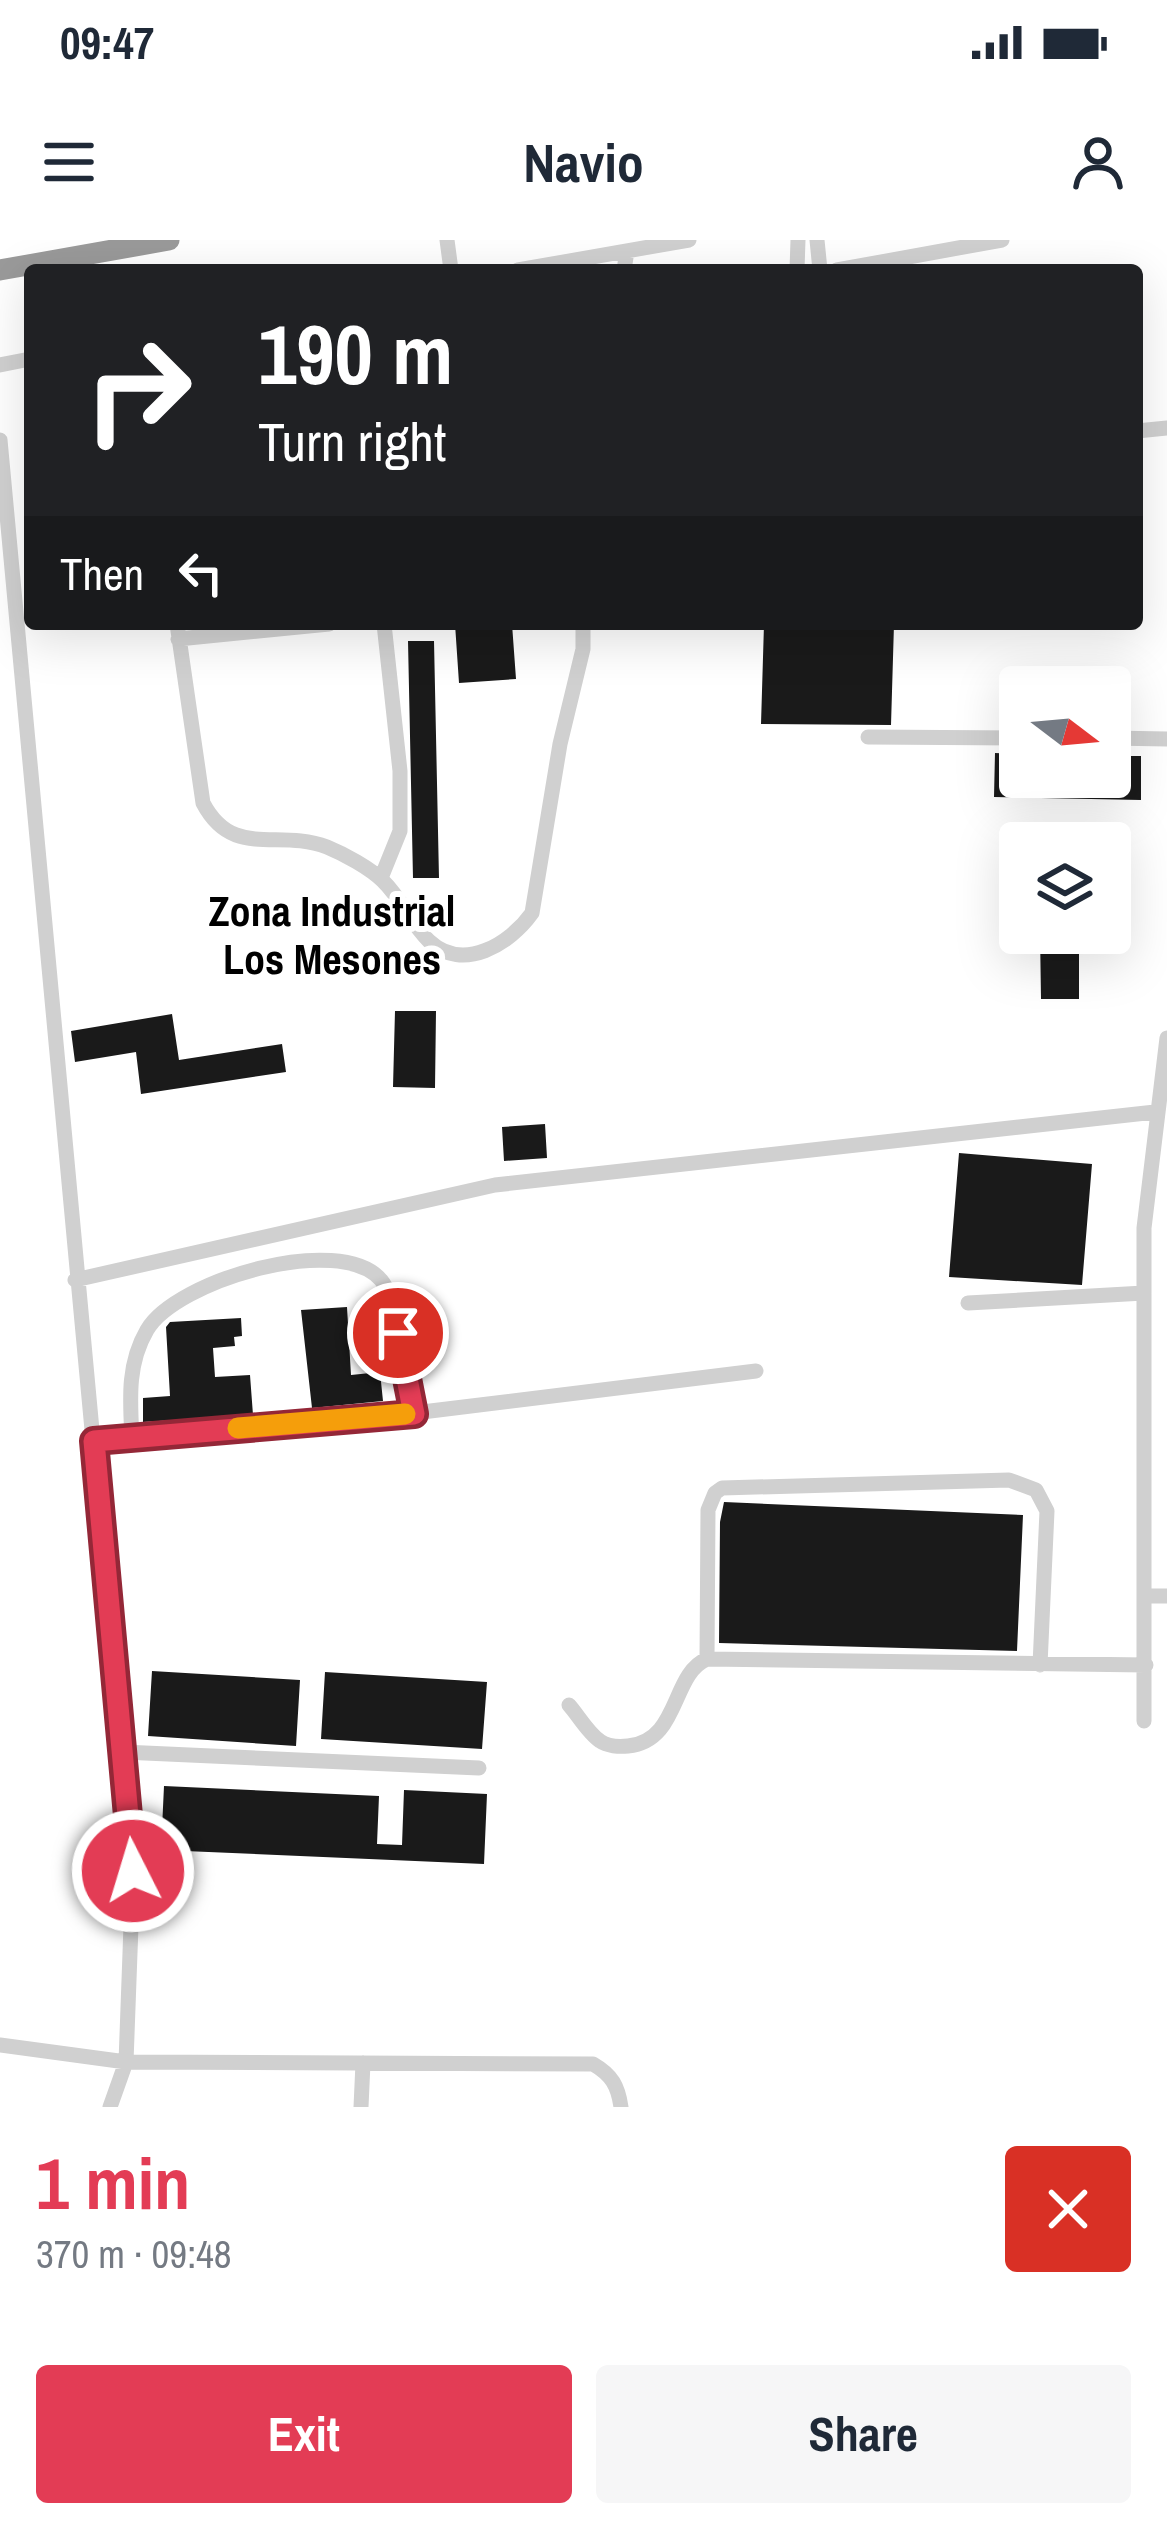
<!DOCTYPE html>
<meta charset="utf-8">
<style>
body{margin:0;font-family:"Archivo Narrow",sans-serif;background:#f6f6f7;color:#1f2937;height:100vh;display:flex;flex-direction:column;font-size:45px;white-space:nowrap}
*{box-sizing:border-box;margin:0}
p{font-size:39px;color:#747a83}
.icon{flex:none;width:66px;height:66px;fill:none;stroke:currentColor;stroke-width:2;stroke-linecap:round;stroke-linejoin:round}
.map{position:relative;height:1867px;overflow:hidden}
.details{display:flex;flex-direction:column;background:#fff;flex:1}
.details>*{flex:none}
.banner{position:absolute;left:24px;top:24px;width:1119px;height:366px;border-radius:12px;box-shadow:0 12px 48px #0002;background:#202124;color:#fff;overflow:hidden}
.needle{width:78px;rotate:106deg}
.tools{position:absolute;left:999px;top:426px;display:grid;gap:24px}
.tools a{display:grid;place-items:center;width:132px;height:132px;border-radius:12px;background:#fff;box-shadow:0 12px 48px #0002;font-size:60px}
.pin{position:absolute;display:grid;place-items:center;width:102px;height:102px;color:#fff;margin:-51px;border:6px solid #fff;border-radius:50%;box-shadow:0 3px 12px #0007}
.me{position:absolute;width:132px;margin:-66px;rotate:355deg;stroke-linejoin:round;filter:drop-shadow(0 0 9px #0008)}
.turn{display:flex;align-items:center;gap:42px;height:252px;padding:0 36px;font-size:54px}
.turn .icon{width:156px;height:156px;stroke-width:2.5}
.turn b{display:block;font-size:84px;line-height:102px}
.then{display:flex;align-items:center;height:114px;padding:0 36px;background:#0003;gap:24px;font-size:45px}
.round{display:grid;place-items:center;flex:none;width:126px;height:126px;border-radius:12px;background:#f6f6f7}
.head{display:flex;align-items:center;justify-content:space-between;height:204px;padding:0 36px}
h1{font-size:72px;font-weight:800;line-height:90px;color:#e33c55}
.cta{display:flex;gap:24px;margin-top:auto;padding:24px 36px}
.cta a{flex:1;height:138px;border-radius:12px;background:#e33c55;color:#fff;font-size:48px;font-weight:800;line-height:138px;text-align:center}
.cta a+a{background:#f6f6f7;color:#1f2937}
.status{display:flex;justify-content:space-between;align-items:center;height:84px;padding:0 60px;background:#fff;direction:ltr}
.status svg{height:33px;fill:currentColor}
header{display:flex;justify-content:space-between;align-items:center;height:156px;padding:0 36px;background:#fff;font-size:54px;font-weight:800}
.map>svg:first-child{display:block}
</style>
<div class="status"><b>09:47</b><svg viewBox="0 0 49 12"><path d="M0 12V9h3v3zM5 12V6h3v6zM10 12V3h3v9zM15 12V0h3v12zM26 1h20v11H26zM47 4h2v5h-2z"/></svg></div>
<header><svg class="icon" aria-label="menu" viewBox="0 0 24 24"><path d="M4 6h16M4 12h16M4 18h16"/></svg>Navio<svg class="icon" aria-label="person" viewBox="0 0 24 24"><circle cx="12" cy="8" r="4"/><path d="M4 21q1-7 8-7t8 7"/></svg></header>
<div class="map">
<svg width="1167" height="1867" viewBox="0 0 1167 1867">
<rect width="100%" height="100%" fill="#fff"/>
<path fill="#1a1a1a" d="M455 384H512L516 439 459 443Z
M764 384H894L891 485 761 484Z
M408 401H434L439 638H413Z
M995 513 1020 514V537H1110V516H1141V560L994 557Z
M1007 624H1020V670H1007Z
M1040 693H1095L1096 711H1079V759H1041Z
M395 771H436L435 848 393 847Z
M172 774 179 820 282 804 286 832 141 854 136 812 75 822 71 791Z
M545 884 547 918 504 921 502 887Z
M959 913 1092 924 1082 1045 949 1037Z
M347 1067 351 1135 380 1132 383 1161 312 1168 301 1070Z
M241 1078 242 1096 234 1097 235 1106 213 1108 215 1137 250 1135 253 1175 143 1182V1158L170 1156 166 1087 170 1082Z
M724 1262 1023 1275 1017 1411 719 1403 720 1282Z
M152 1431 300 1440 296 1506 148 1496Z
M325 1432 487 1442 482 1509 321 1499Z
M164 1546 379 1556 377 1604 402 1605 404 1550 487 1554 484 1624 161 1610Z"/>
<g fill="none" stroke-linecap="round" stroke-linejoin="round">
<path stroke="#d0d0d0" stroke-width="15" d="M447 0 451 30
M817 0 820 30
M518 30 689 0
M624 30 627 11
M797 30 798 0
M837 30 1002 0
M0 125 30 119
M1137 191 1167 188
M0 200 133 1631 126 1822 110 1867
M177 384 203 563C233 620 278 588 327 607 344 614 370 628 383 641 401 658 411 684 429 701 463 733 510 704 532 673L560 504 583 409V384
M178 399 329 384
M868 497 1020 498
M1110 498 1167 499
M381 638 400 591V531L384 384
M75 1040 495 945 1155 872
M968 1063 1144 1053
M132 1198C130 1160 127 1124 147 1090 176 1040 340 992 381 1040 402 1066 407 1139 414 1173
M94 1201 414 1173 756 1131
M1144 1356H1167
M707 1419 708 1270 715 1253 722 1248 1009 1240 1036 1250 1047 1271 1040 1425
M569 1465C578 1475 588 1493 600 1501 607 1506 619 1507 628 1506 680 1501 671 1434 707 1419L1146 1425
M1144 1481V988L1167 798
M123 1512 479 1528
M0 1805 126 1822 593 1824C612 1835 618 1846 621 1867
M361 1867 363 1823"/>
<path stroke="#9a9a9a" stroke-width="21" d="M0 30 169 0"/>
</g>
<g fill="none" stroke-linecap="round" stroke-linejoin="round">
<g stroke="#942737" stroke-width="30">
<path id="route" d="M133 1631 94 1201 414 1174 398 1093"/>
</g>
<use href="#route" stroke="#e33c55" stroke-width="21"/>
<path stroke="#f59e0b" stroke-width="21" d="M238 1188 405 1174"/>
</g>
<g text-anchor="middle" stroke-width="12" stroke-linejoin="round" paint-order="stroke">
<g font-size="42" font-weight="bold" fill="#000" stroke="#fff">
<text x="332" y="686">Zona Industrial<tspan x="332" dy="48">Los Mesones</tspan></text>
</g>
</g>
</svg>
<div class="tools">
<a><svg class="needle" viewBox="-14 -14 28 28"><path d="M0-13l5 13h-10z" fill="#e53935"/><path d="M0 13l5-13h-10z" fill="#747a83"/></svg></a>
<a><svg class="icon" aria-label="layers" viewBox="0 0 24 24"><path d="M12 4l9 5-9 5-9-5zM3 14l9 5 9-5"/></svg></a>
</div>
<div class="pin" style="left:398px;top:1093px;background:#d93025"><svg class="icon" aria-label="arrive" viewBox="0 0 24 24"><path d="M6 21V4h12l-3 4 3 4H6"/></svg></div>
<svg class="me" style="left:133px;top:1631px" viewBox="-20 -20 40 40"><circle r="17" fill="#e33c55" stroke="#fff" stroke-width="3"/><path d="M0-11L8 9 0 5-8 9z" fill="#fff"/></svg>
<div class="banner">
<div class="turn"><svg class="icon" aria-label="right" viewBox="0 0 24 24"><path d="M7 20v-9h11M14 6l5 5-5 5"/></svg><div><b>190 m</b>Turn right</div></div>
<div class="then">Then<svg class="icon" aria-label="left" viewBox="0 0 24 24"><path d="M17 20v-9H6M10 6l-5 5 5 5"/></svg></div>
</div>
</div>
<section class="details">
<div class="head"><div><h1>1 min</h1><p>370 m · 09:48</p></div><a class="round" style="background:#d93025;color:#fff"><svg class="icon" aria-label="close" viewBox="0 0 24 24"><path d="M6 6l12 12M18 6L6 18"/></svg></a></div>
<div class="cta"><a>Exit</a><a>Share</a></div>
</section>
